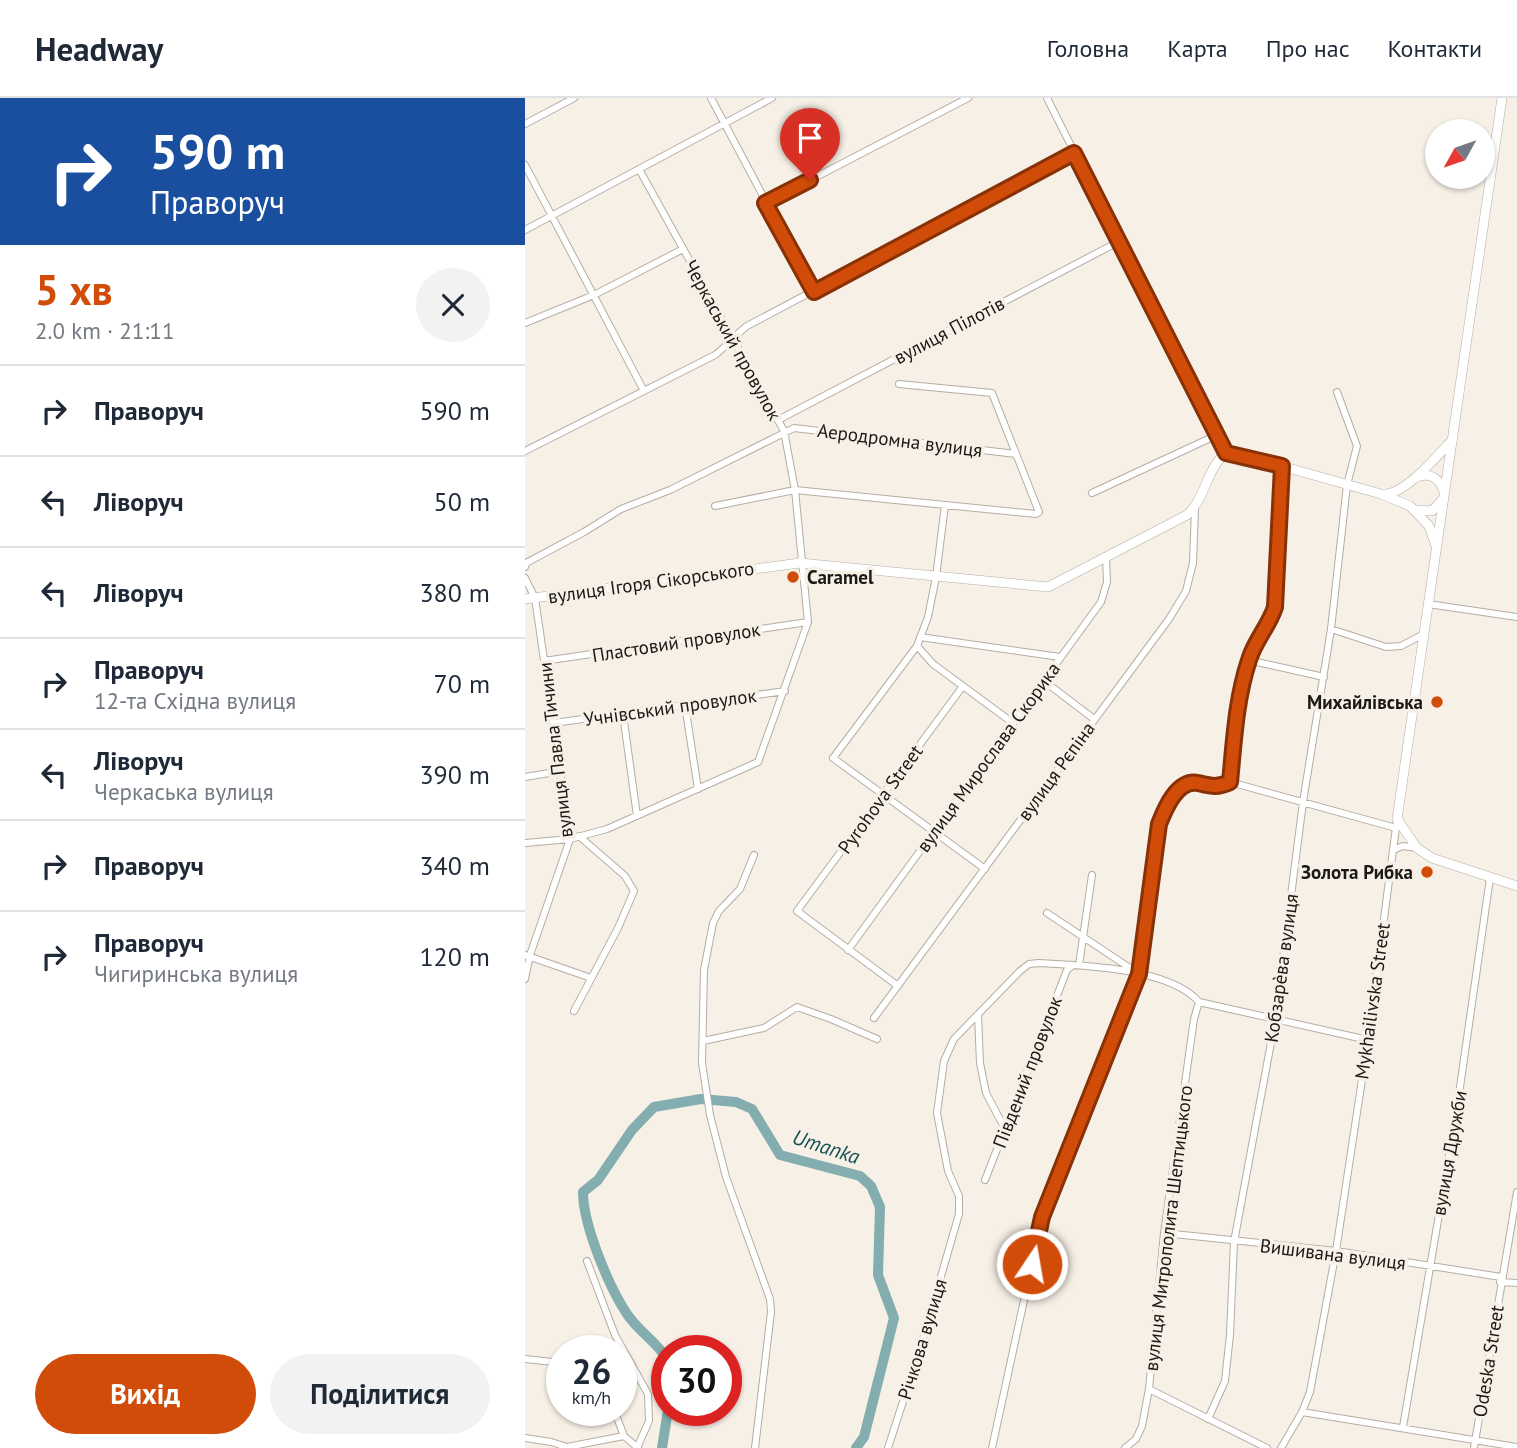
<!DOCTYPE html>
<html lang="uk">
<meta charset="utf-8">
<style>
body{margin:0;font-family:"PT Sans",sans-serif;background:#f2f2f3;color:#1f2937;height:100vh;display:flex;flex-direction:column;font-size:26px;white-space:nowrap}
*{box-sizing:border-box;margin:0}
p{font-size:23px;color:#747a83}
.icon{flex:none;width:38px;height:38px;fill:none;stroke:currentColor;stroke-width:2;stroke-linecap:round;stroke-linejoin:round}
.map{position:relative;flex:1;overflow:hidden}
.side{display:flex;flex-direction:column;background:#fff;width:525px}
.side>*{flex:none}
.top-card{background:#1a4fa0;color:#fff;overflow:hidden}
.needle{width:46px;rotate:230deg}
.fabs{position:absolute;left:900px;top:21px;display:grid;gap:14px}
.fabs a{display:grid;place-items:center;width:70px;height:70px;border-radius:50%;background:#fff;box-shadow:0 2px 5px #0004;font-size:35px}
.speed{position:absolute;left:21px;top:1237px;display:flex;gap:14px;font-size:35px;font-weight:700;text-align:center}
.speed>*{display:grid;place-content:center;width:91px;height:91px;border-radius:50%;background:#fff;box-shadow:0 2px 5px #0004;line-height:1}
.speed small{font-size:18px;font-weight:400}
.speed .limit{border:10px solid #d22;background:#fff;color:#111}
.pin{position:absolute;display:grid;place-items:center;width:60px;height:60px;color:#fff;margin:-72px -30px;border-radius:50% 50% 50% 0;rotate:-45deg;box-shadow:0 0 7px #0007}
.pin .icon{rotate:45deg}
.me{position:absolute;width:77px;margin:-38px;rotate:12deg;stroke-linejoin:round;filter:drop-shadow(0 0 5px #0008)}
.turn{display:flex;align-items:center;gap:24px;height:147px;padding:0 35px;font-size:32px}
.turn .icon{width:91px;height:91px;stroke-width:2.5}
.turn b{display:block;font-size:49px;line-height:60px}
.round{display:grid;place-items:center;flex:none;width:74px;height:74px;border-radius:37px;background:#f2f2f3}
.head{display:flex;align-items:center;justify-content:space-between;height:119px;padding:0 35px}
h1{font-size:42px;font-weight:800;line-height:52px;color:#d14c09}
.cta{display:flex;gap:14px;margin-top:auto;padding:14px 35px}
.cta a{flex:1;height:80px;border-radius:42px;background:#d14c09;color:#fff;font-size:28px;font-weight:800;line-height:80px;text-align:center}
.cta a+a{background:#f2f2f3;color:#1f2937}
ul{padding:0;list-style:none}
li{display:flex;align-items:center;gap:21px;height:91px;padding:0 35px;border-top:2px solid #e0e1e3}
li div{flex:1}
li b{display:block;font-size:26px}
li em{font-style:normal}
header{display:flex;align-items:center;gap:42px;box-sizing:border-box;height:98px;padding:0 35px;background:#fff;border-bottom:2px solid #e0e1e3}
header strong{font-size:33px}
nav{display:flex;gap:38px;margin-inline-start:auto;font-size:24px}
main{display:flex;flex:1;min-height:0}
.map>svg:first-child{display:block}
</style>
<header>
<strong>Headway</strong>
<nav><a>Головна</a><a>Карта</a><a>Про нас</a><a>Контакти</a></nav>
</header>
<main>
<section class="side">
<div class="top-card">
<div class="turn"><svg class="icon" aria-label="right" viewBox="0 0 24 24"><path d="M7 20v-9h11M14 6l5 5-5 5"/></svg><div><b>590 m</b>Праворуч</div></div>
</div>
<div class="head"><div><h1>5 хв</h1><p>2.0 km · 21:11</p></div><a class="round"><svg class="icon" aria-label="close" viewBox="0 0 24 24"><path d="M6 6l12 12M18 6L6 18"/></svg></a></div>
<ul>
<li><svg class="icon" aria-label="right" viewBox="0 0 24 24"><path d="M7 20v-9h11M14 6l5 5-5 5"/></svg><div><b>Праворуч</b></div><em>590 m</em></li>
<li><svg class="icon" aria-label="left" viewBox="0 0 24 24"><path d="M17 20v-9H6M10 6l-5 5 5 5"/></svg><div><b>Ліворуч</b></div><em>50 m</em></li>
<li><svg class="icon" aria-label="left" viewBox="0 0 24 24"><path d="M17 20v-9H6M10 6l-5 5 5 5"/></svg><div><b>Ліворуч</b></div><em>380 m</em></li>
<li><svg class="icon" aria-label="right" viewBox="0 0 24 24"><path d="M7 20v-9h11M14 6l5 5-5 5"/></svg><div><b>Праворуч</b><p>12-та Східна вулиця</p></div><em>70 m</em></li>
<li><svg class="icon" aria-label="left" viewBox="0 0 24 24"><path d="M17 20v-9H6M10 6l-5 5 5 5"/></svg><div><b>Ліворуч</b><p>Черкаська вулиця</p></div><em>390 m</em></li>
<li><svg class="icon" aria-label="right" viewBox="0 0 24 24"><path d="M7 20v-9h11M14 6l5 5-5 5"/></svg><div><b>Праворуч</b></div><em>340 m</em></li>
<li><svg class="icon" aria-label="right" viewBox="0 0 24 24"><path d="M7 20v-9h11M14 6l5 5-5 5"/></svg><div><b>Праворуч</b><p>Чигиринська вулиця</p></div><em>120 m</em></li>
</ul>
<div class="cta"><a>Вихід</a><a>Поділитися</a></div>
</section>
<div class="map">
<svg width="992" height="1350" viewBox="0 0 992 1350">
<rect width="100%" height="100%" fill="#f7f0e6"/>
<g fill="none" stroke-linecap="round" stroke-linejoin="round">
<path stroke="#83adae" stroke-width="10" d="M142 1261C131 1243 113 1233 102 1216 84 1189 58 1127 58 1094L73 1082 107 1032 129 1009 176 1001 211 1004 227 1011 255 1057 335 1078 346 1088 355 1109 353 1177 369 1220 339 1339 331 1350
M137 1350 143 1312"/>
<g stroke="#b5ada4" stroke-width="8">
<path id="street" d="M186 0 289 194
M522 0 701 355
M0 26 49 0
M0 67 119 293
M241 105 443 0
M0 132 247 0
M0 225 69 197 158 151
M253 322 595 143
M0 353 190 257C202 248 210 237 222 228L549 55
M567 395 692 337
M420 407 411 479 403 519 392 548 308 660 460 771
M190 408 270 392 511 416 514 414 467 295 374 286
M0 469 1 465 59 434 96 411 145 392 269 330 491 356
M0 480 10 500 45 741 5 857 0 881
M903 506 992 519
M806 531 861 549 876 548 899 536
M395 539 535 559
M392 548 408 566 488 625
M723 562 799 579
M19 563 283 524
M519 583 569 621
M160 607 173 691
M98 616 112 718
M29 625 260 593
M0 679 36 673
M705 684C709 643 711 601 724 562 730 542 744 528 750 509L757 368
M705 684 871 730
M0 745 45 741 82 731 233 664 283 524 270 392 259 333 114 71
M868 752 878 748 892 750
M229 757 215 791 194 813 188 825 179 872 177 965 185 1017 201 1079 245 1201 246 1214 230 1350
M522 815 611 874
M323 852 576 504 582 484 581 459
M0 857 66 880
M554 867 567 777
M373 888 272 813 438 588
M49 913 93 830 109 793 100 778 54 738
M453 917 455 965 461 995 480 1031
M349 920 644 521 661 493 668 465 670 410
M178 943 239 930 272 909 306 921 352 941
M460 1082 542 872 548 867
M639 1135 811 1153 976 1179
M62 1163 90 1237 123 1296 124 1323 112 1350
M975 1184 992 1185
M0 1261 37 1265
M624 1291 742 1350
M89 1312 99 1338 113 1350
M777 1314 992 1349
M683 1321 700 1283 705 1237 709 1144 750 923 778 704 806 531 822 387 832 348 812 294
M878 1329 932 1010 965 780
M0 1340 26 1344 42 1349 99 1338
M363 1350 395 1251 434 1116V1098L423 1073 412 1015 419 963 429 941 495 873 504 866 514 865C557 867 645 870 674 904L843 942
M467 1350 517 1119 614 876 634 726 640 711 656 688C672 679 686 693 705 684
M600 1350 611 1341 617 1328 624 1291 639 1135 669 921 674 904
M756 1350 777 1314 785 1294 811 1153 843 942 872 722
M949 1350 992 1094"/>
</g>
<g stroke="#b5ada4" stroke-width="10">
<path id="secondary" d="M977 0 872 721 892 750 907 760 992 788
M890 380C904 373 915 380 919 394
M859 396C880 397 913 357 928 341
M892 412 907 413 918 401
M0 501 275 465 523 489 662 417C681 400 681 371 701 355H710L856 396 885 408 904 428 911 448"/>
</g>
<use href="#street" stroke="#fff" stroke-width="6"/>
<use href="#secondary" stroke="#fff" stroke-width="9"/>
</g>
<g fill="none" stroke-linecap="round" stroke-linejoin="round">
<g stroke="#883106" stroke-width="18">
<path id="route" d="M285 82 240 105 289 194 549 55 701 355 757 368 750 509C744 528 730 542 724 562 711 601 709 643 705 684 692 690 686 688 673 685 652 681 640 711 634 726L614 876 517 1119 507 1166"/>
</g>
<use href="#route" stroke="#d14c09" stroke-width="12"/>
</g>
<g fill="#d14c09" stroke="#f7f0e6" stroke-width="2.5">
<circle cx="268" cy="479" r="7"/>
<circle cx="912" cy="604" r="7"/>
<circle cx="902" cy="774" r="7"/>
</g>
<g text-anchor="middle" stroke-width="7" stroke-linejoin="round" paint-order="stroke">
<g font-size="19" fill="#1b1815" stroke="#f7f0e6">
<text transform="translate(424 232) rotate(-28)" y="7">вулиця Пілотів</text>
<text transform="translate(208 242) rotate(61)" y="7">Черкаський провулок</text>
<text transform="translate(375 342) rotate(7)" y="7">Аеродромна вулиця</text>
<text transform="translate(126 484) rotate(-8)" y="7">вулиця Ігоря Сікорського</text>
<text transform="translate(151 544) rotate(-9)" y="7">Пластовий провулок</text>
<text transform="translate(145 609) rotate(-8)" y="7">Учнівський провулок</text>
<text transform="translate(30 652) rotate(-97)" y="7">вулиця Павла Тичини</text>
<text transform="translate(463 659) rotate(-54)" y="7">вулиця Мирослава Скорика</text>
<text transform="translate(531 673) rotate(-54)" y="7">вулиця Рєпіна</text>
<text transform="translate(355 701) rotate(-54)" y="7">Pyrohova Street</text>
<text transform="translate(756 870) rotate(-82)" y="7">Кобзарèва вулиця</text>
<text transform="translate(847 903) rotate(-82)" y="7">Mykhailivska Street</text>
<text transform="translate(502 974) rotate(-69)" y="7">Південий провулок</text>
<text transform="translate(924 1055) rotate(-80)" y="7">вулиця Дружби</text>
<text transform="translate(643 1130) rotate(-83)" y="7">вулиця Митрополита Шептицького</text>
<text transform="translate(808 1156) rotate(7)" y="7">Вишивана вулиця</text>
<text transform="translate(397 1241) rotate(-73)" y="7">Річкова вулиця</text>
<text transform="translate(963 1263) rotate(-81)" y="7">Odeska Street</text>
</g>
<g font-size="19" font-weight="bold" fill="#1b1815" stroke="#f7f0e6" text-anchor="end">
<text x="282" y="486" text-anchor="start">Caramel</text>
<text x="898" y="611">Михайлівська</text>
<text x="888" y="781">Золота Рибка</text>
</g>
<g font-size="21" font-style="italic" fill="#125052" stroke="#f7f0e6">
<text transform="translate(301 1049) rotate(18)" y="7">Umanka</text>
</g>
</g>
</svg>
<div class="fabs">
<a><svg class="needle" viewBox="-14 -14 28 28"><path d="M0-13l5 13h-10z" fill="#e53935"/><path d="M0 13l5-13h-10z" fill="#747a83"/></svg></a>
</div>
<div class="speed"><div>26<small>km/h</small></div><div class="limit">30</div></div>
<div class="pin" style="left:285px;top:82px;background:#d93025"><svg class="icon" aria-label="arrive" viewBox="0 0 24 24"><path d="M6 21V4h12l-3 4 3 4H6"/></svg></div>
<svg class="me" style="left:507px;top:1166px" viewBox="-20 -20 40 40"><circle r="17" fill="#d14c09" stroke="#fff" stroke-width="3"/><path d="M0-11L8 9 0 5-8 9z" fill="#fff"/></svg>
</div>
</main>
